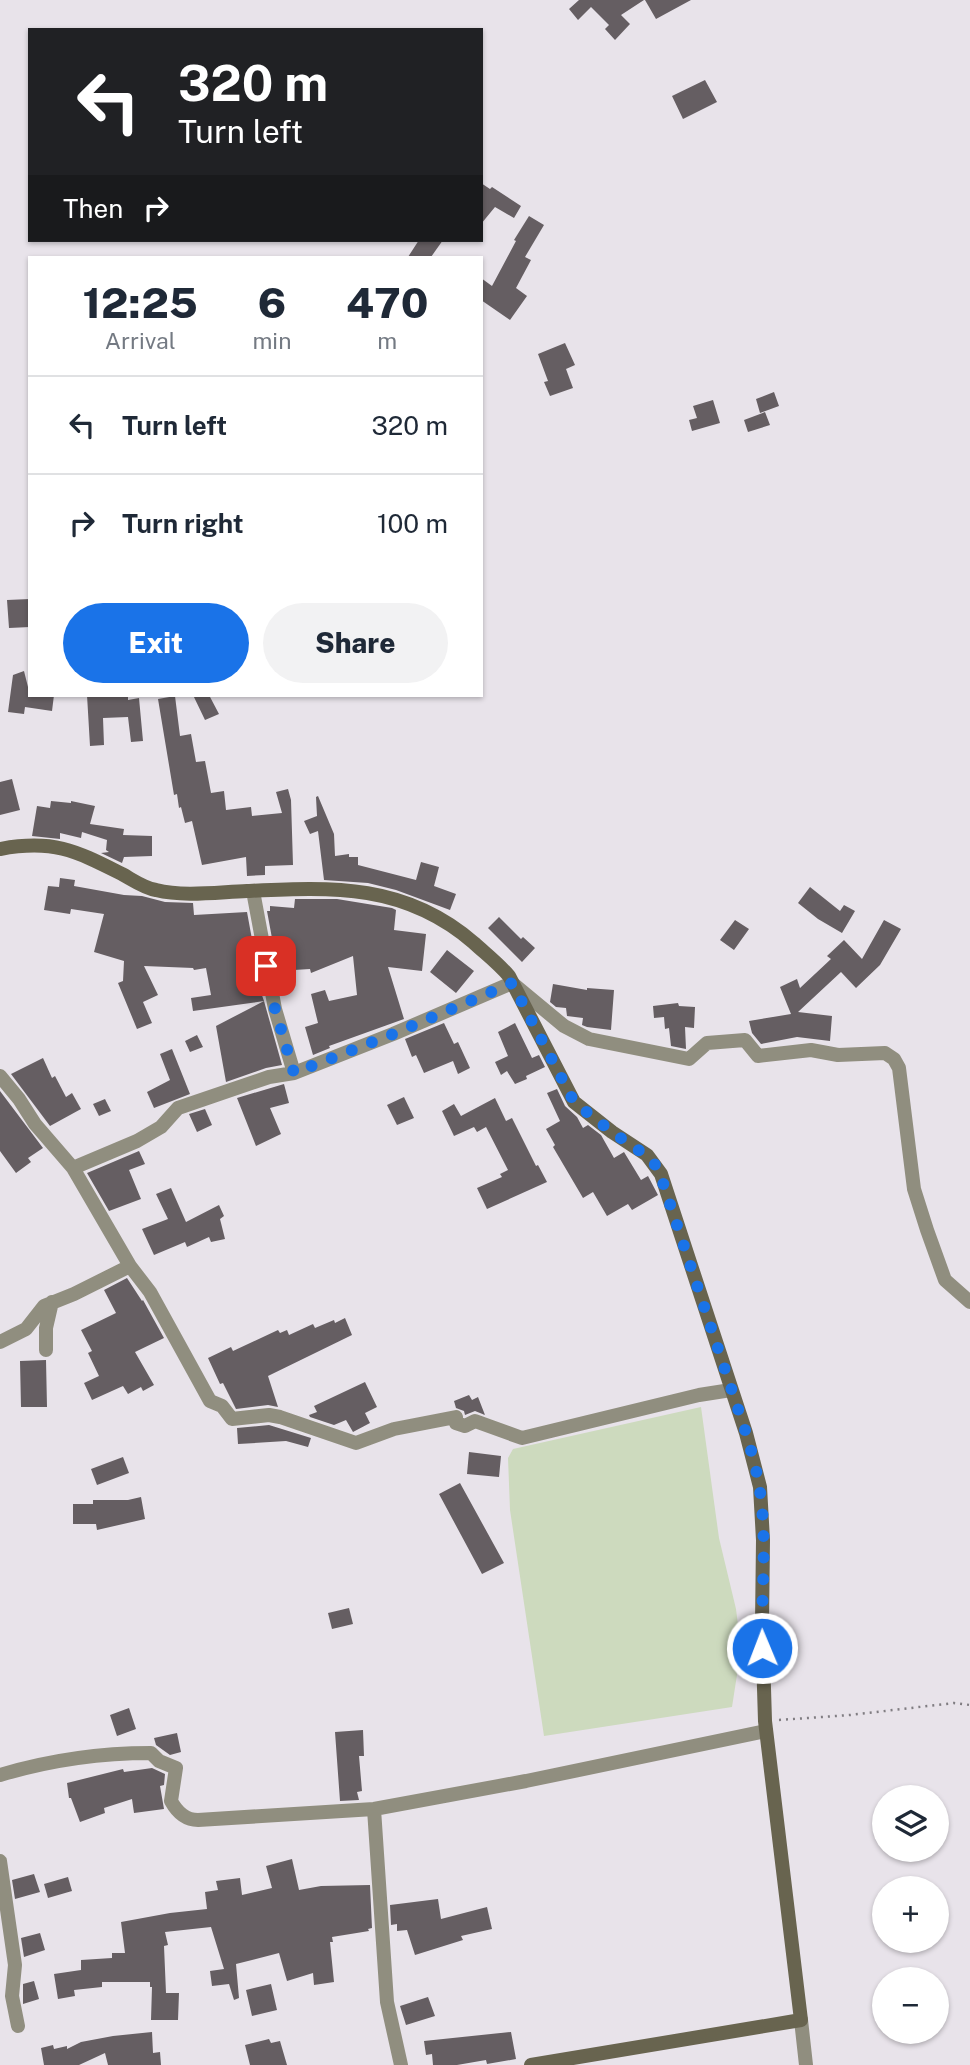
<!DOCTYPE html>
<meta charset="utf-8">
<style>
body{margin:0;font-family:"Public Sans",sans-serif;background:#f2f2f3;color:#1f2937;height:100vh;display:flex;flex-direction:column;font-size:26px;white-space:nowrap}
*{box-sizing:border-box;margin:0}
p{font-size:23px;color:#747a83}
.icon{flex:none;width:38px;height:38px;fill:none;stroke:currentColor;stroke-width:2;stroke-linecap:round;stroke-linejoin:round}
.map{position:relative;flex:1;overflow:hidden}
.drawer{position:absolute;left:28px;top:256px;width:455px;height:441px;display:flex;flex-direction:column;background:#fff;border-radius:0px;box-shadow:0 2px 5px #0004}
.drawer>*{flex:none}
.guide{position:absolute;left:28px;top:28px;width:455px;height:214px;border-radius:0px;box-shadow:0 2px 5px #0004;background:#202124;color:#fff;overflow:hidden}
.controls{position:absolute;left:872px;top:1785px;display:grid;gap:14px}
.controls a{display:grid;place-items:center;width:77px;height:77px;border-radius:50%;background:#fff;box-shadow:0 2px 5px #0004;font-size:35px}
.pin{position:absolute;display:grid;place-items:center;width:60px;height:60px;color:#fff;margin:-30px;border-radius:14px;box-shadow:0 4px 10px #0006}
.me{position:absolute;width:77px;margin:-38px;rotate:359deg;stroke-linejoin:round;filter:drop-shadow(0 0 5px #0008)}
.turn{display:flex;align-items:center;gap:24px;height:147px;padding:0 35px;font-size:32px}
.turn .icon{width:91px;height:91px;stroke-width:2.5}
.turn b{display:block;font-size:49px;line-height:60px}
.then{display:flex;align-items:center;height:66px;padding:0 35px;background:#0003;gap:14px;font-size:26px}
.eta{display:flex;justify-content:space-evenly;align-items:center;height:119px;text-align:center}
.eta b{font-size:42px;font-weight:800;line-height:49px}
.cta{display:flex;gap:14px;margin-top:auto;padding:14px 35px}
.cta a{flex:1;height:80px;border-radius:42px;background:#1a73e8;color:#fff;font-size:28px;font-weight:800;line-height:80px;text-align:center}
.cta a+a{background:#f2f2f3;color:#1f2937}
ul{padding:0;list-style:none}
li{display:flex;align-items:center;gap:21px;height:98px;padding:0 35px;border-top:2px solid #e0e1e3}
li div{flex:1}
li b{display:block;font-size:26px}
li em{font-style:normal}
.map>svg:first-child{display:block}
</style>
<div class="map">
<svg width="970" height="2065" viewBox="0 0 970 2065">
<rect width="100%" height="100%" fill="#e8e3ea"/>
<path fill="#cddabe" d="M701 1407 719 1538 736 1609 741 1649 732 1707 544 1736 510 1510 508 1458 513 1449Z"/>
<path fill="#655e62" d="M579 0H644L621 15 630 24 615 40 605 29 609 25 591 7 578 20 569 9Z
M645 0H691L656 19Z
M705 80 717 102 683 119 672 96Z
M481 183 490 189 492 187 521 206 514 218 495 207 481 224Z
M529 216 544 225 525 257 531 260 516 288 527 296 510 320 481 300V278L492 286 516 241 514 240Z
M419 240H443L431 257H408Z
M565 343 575 365 566 369 573 388 550 396 544 382 548 381 538 354Z
M774 392 779 406 760 413 756 399Z
M713 400 720 423 692 431 689 420 697 418 693 406Z
M765 412 770 425 748 432 744 420Z
M30 599V627L9 628 7 600Z
M24 671 30 695H54L52 711 25 707 24 714 8 712 13 675Z
M87 695H128V700L139 698 143 741 131 742 128 717 103 718 104 745 90 746Z
M193 695H209L219 714 205 720Z
M175 696 180 736 191 734 196 762 205 761 211 793 224 791 226 810 251 807 252 816 282 813 276 792 288 789 291 800 293 865 265 866V875L247 876 246 857 202 865 192 821 185 823 181 807 179 808 177 794 174 795 158 699Z
M12 779 20 810 0 815V782Z
M318 796 334 834 335 856 349 854V857H358V865L416 880 421 862 439 867 434 886 456 894 450 910 396 890 368 883 324 880 318 831 310 834 304 821 317 816 316 797Z
M51 801 71 803V801L95 806 90 824 124 829 123 835 152 836V856L124 857 122 863 101 853 109 852 106 850 107 840 82 832 81 838 60 833V839L32 836 37 806 50 808Z
M60 878 75 880 74 886 124 895 142 896 165 902 193 903 194 915 247 912 260 983 258 984 264 1001 193 1011 191 998 211 995 206 968 194 970 193 968 144 966 158 995 143 1002 152 1023 137 1029 118 983 123 981 124 961 94 952 104 914 71 909 70 914 44 910 48 886 59 887Z
M810 887 840 911 844 905 855 911 842 933 818 919 798 903Z
M295 899H337L392 908 396 910 394 930 426 934 422 971 388 967 404 1019 329 1046 330 1048 313 1055 305 1027 318 1023 311 994 325 990 329 1001 357 995 353 956 311 973 310 969 278 971 267 911H270V906L294 908Z
M499 917 521 939 523 937 535 948 522 962 488 928Z
M735 920 749 929 734 950 720 940Z
M884 920 901 929 880 965 856 988 841 972 798 1012 832 1016 830 1041 797 1037 761 1044 752 1033 749 1021 791 1014 780 987 797 979 800 988 831 959 827 956 844 940 862 959Z
M447 950 474 971 456 993 430 972Z
M553 984 587 990V988L614 990 611 1030 587 1027 582 1025 583 1018 567 1016 566 1008 556 1007 550 1002Z
M264 1001 282 1065 266 1068 226 1082 216 1026Z
M678 1003 679 1006 695 1007 694 1028 685 1027 686 1049 671 1046 669 1028 665 1029 664 1017 654 1018 653 1006Z
M444 1023 454 1044 458 1042 470 1068 458 1074 453 1061 424 1073 416 1055 412 1057 405 1039Z
M515 1023 532 1058 539 1055 545 1067 526 1076 527 1079 515 1084 507 1071 501 1075 495 1062 508 1056 498 1032Z
M197 1035 203 1047 190 1052 185 1041Z
M172 1049 190 1094 154 1108 147 1092 170 1080 160 1054Z
M43 1058 52 1078 55 1076 66 1097 72 1093 81 1109 50 1126 11 1074Z
M284 1084 289 1103 270 1108 281 1134 256 1146 237 1098Z
M557 1089 565 1106 577 1117 583 1128 588 1125 601 1135 614 1158 624 1152 641 1180 648 1176 658 1195 632 1210 628 1204 607 1216 593 1192 583 1198 553 1147 555 1145 546 1129 560 1121 547 1093Z
M0 1091 43 1148 28 1158 31 1162 16 1173 0 1151Z
M404 1097 414 1118 397 1125 387 1105Z
M495 1098 506 1121 512 1118 536 1166 538 1165 547 1182 487 1209 477 1188 502 1177 500 1174 508 1170 486 1127 477 1132 474 1127 454 1136 442 1111 454 1104 461 1116Z
M105 1099 111 1111 99 1116 93 1104Z
M205 1109 212 1125 197 1132 189 1114Z
M139 1151 145 1164 129 1170 141 1199 109 1211 87 1173Z
M171 1188 186 1222 219 1205 224 1216 220 1219 225 1239 211 1242 209 1237 187 1247 185 1242 154 1255 142 1229 168 1219 156 1194Z
M127 1278 142 1301 143 1300 164 1338 135 1352 154 1385 143 1391 141 1387 128 1394 123 1386 92 1400 84 1383 99 1376 88 1353 92 1351 81 1330 116 1313 104 1290Z
M345 1318 352 1335 268 1376 278 1407 268 1405 236 1409 223 1383 220 1384 208 1358 231 1347 233 1351 278 1330 280 1333 287 1330 289 1335 313 1324 315 1328 334 1320 335 1323Z
M46 1360 47 1407H21L20 1361Z
M365 1382 377 1407 365 1413 370 1423 353 1432 346 1420 334 1425 310 1417 309 1415 317 1412 314 1406Z
M469 1395 472 1400 478 1397 485 1415 475 1411 465 1415 464 1411 456 1408 454 1401Z
M269 1425 311 1438 308 1447 286 1441 238 1444 237 1428Z
M469 1452 501 1456 499 1477 467 1474Z
M123 1457 129 1473 97 1485 91 1469Z
M460 1483 504 1563 482 1574 439 1494Z
M141 1497 145 1519 97 1530 96 1524H73V1504H93V1500H128Z
M349 1608 353 1624 332 1629 328 1613Z
M129 1708 136 1729 117 1736 110 1715Z
M363 1730 364 1756H359L362 1791 357 1792 359 1800 340 1801 335 1732Z
M177 1733 181 1752 170 1755 156 1745 154 1738Z
M152 1768 165 1774 164 1785 160 1786 164 1809 134 1813 132 1799 104 1808 105 1813 80 1822 71 1798H69L67 1783 123 1769 124 1772Z
M292 1859 299 1890 321 1886 370 1885 372 1928 368 1929 369 1931 332 1937 333 1942H330L334 1982 314 1985 313 1973 287 1981 279 1953 236 1964 239 1998 234 2000 229 1984 212 1986 210 1971 224 1969 211 1927 165 1932 168 1945 164 1946 166 1993H179L178 2020H151L152 1987H150V1982H102V1987L74 1990 75 1996 58 1999 54 1974 81 1970V1960L112 1958V1953H125L121 1922 170 1913 207 1909 205 1892 218 1890 216 1881 240 1878 242 1895 272 1888 266 1866Z
M34 1874 40 1892 15 1899 12 1880Z
M68 1877 72 1891 48 1898 44 1884Z
M438 1899 441 1919 487 1907 492 1929 461 1936 463 1940 415 1955 407 1930 397 1931V1924L391 1925 390 1905Z
M40 1933 45 1950 24 1957 21 1938Z
M34 1981 39 1999 23 2004V1984Z
M271 1984 277 2010 252 2016 246 1990Z
M428 1997 435 2016 406 2025 400 2006Z
M152 2032 153 2053 160 2052 161 2065H108L105 2053 79 2065H44L41 2048 53 2045 54 2049 67 2046V2049L81 2042 113 2036Z
M511 2032 516 2059 487 2064 486 2060 457 2065H433L432 2054 426 2055 424 2041Z
M269 2039 271 2043 280 2041 287 2065H250L245 2045Z"/>
<g fill="none" stroke-linecap="round" stroke-linejoin="round">
<path stroke="#807d82" stroke-width="2.5" stroke-dasharray="2 5" stroke-linecap="butt" d="M779 1720 850 1715 954 1703 970 1705"/>
<path stroke="#908e7f" stroke-width="14" d="M253 891 275 1009 294 1073
M0 1076 19 1099 35 1124 73 1168 130 1266 150 1292 210 1401 222 1406 232 1419 269 1415 280 1417 356 1443 394 1429 456 1417V1423L465 1426 475 1421 522 1438 699 1395 731 1390
M73 1168 137 1141 161 1127 178 1108 269 1077 294 1073 393 1034 512 983 564 1026 589 1039 689 1059 707 1043 745 1040 758 1056 811 1050 838 1055 885 1053 894 1059 899 1068 914 1189 927 1230 945 1280 970 1302
M0 1342 26 1329 44 1306 74 1294 130 1266
M46 1350V1328L52 1302
M0 1775C50 1760 98 1753 151 1753L159 1761 176 1768 171 1801C177 1812 186 1820 198 1820L374 1809 526 1781 766 1731
M374 1809 387 2002 401 2065
M0 1861 15 1965 12 1996 18 2026
M801 2020 806 2065"/>
<path stroke="#68644f" stroke-width="14" d="M0 849C54 839 76 851 122 874 133 880 144 888 156 890 184 897 218 892 247 891 332 887 405 883 474 943 486 954 498 963 509 976L574 1102 612 1132 647 1155 661 1174 746 1433 760 1487 763 1540 762 1623 765 1721 801 2020 531 2065"/>
</g>
<g fill="none" stroke-linecap="round" stroke-linejoin="round">
<path stroke="#1a73e8" stroke-width="12" stroke-dasharray="0 21.6" d="M266 966 275 1009 294 1073 393 1034 512 983 574 1102 612 1132 647 1156 658 1168 746 1433C751 1450 756 1467 759 1485 768 1538 761 1594 762 1648"/>
</g>
</svg>
<div class="controls">
<a><svg class="icon" aria-label="layers" viewBox="0 0 24 24"><path d="M12 4l9 5-9 5-9-5zM3 14l9 5 9-5"/></svg></a>
<a>+</a>
<a>−</a>
</div>
<div class="pin" style="left:266px;top:966px;background:#d93025"><svg class="icon" aria-label="arrive" viewBox="0 0 24 24"><path d="M6 21V4h12l-3 4 3 4H6"/></svg></div>
<svg class="me" style="left:762px;top:1648px" viewBox="-20 -20 40 40"><circle r="17" fill="#1a73e8" stroke="#fff" stroke-width="3"/><path d="M0-11L8 9 0 5-8 9z" fill="#fff"/></svg>
<div class="guide">
<div class="turn"><svg class="icon" aria-label="left" viewBox="0 0 24 24"><path d="M17 20v-9H6M10 6l-5 5 5 5"/></svg><div><b>320 m</b>Turn left</div></div>
<div class="then">Then<svg class="icon" aria-label="right" viewBox="0 0 24 24"><path d="M7 20v-9h11M14 6l5 5-5 5"/></svg></div>
</div>
<section class="drawer">
<div class="eta">
<div><b>12:25</b><p>Arrival</p></div>
<div><b>6</b><p>min</p></div>
<div><b>470</b><p>m</p></div>
</div>
<ul>
<li><svg class="icon" aria-label="left" viewBox="0 0 24 24"><path d="M17 20v-9H6M10 6l-5 5 5 5"/></svg><div><b>Turn left</b></div><em>320 m</em></li>
<li><svg class="icon" aria-label="right" viewBox="0 0 24 24"><path d="M7 20v-9h11M14 6l5 5-5 5"/></svg><div><b>Turn right</b></div><em>100 m</em></li>
</ul>
<div class="cta"><a>Exit</a><a>Share</a></div>
</section>
</div>
